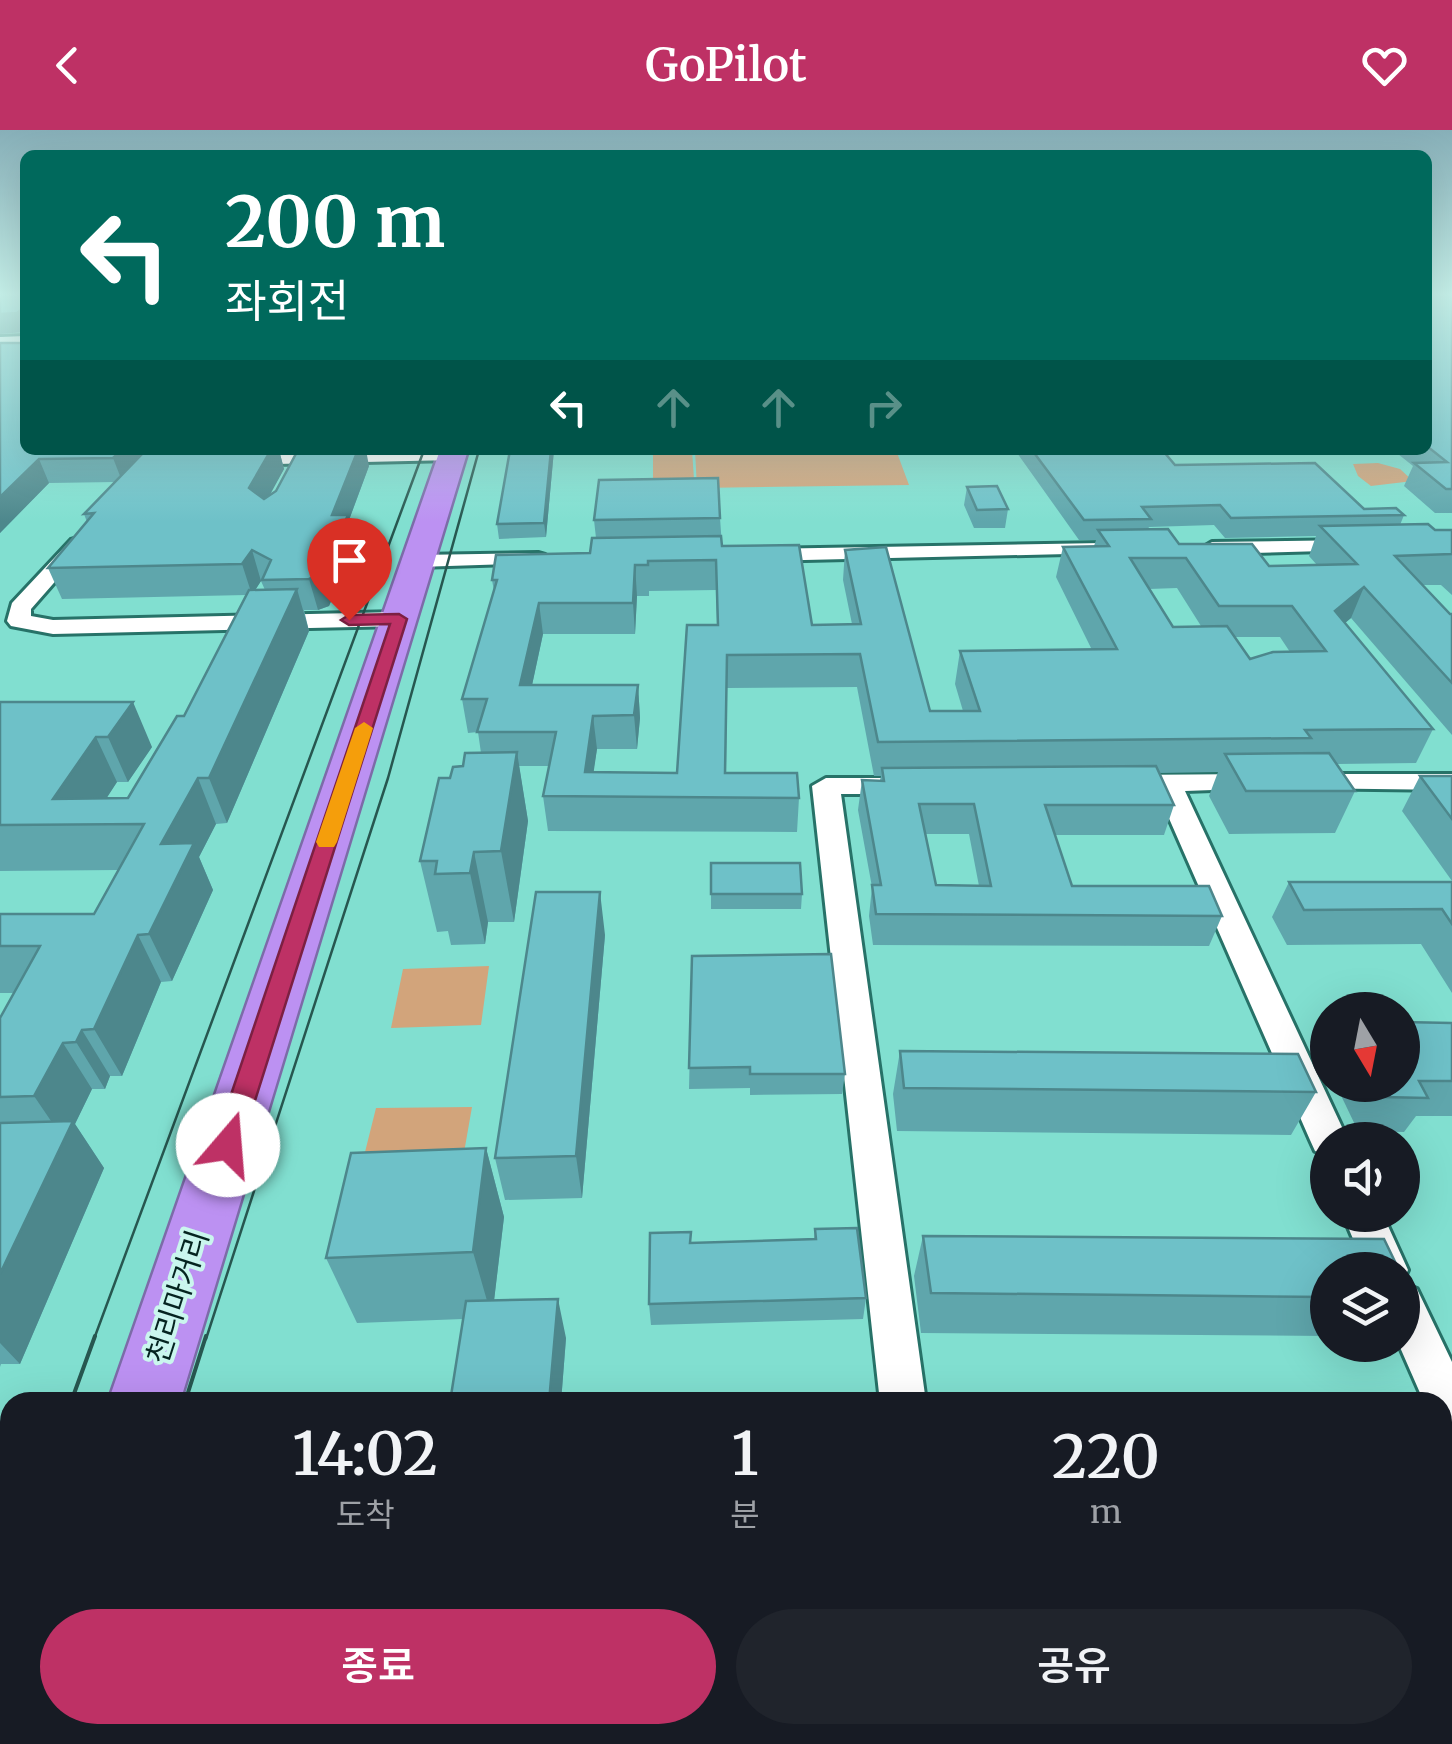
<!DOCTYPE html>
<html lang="ko">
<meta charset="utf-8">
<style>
body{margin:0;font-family:Merriweather,"Noto Sans KR",serif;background:#20242c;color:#f1f3f6;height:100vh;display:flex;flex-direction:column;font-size:38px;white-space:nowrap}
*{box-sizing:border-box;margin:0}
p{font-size:32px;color:#9ea1a6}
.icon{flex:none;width:55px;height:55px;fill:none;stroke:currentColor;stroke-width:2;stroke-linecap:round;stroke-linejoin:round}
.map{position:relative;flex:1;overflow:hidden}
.sheet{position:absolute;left:0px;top:1262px;width:1452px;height:352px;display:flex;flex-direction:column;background:#171b24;border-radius:30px 30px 0 0;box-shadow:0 10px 40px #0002}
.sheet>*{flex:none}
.guide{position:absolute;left:20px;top:20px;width:1412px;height:305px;border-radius:15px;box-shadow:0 10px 40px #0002;background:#00695c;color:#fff;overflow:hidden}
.needle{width:65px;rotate:170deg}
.controls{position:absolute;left:1310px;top:862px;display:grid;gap:20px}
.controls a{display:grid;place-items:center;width:110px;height:110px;border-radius:50%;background:#171b24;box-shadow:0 10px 40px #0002;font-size:50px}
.pin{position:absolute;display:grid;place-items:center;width:85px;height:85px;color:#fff;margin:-102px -42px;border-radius:50% 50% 50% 0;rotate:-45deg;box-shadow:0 0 10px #0007}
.pin .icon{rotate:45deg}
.me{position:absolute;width:110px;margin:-55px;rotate:18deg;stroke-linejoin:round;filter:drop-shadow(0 0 8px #0008)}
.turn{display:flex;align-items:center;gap:35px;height:210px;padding:0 40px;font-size:45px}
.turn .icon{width:130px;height:130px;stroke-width:2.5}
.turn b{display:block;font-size:70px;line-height:85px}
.lanes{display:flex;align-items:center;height:95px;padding:0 40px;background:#0003;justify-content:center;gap:50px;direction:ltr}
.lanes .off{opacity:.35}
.eta{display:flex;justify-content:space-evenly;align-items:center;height:170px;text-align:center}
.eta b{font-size:60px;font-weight:600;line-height:70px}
.button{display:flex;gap:20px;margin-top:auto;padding:20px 40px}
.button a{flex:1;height:115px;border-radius:60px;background:#be3165;color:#fff;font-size:40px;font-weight:600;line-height:115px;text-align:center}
.button a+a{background:#20242c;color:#f1f3f6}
header{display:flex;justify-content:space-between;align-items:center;height:130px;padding:0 40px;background:#be3165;color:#fff;font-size:45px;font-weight:600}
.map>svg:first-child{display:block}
</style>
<header><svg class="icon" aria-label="back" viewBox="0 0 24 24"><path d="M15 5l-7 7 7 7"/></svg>GoPilot<svg class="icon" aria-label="heart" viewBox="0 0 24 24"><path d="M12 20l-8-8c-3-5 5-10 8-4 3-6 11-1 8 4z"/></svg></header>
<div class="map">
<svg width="1452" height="1614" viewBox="0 0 1452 1614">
<rect width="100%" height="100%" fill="#81dfd0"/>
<path fill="#d2a47b" d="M692 320 694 349H653V321Z
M695 320H896L909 355 697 358Z
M1378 333 1400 339 1413 351 1371 356 1358 346 1353 334Z
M489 836 481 895 391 898 403 839Z
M472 977 459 1051 357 1054 376 978Z"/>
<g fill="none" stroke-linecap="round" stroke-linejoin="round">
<g stroke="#277268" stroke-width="6">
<path id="minor" d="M25 206V214L0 215V207Z
M435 320H455L462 325 453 330 237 335 228 330 237 325Z
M78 408 88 414 31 479V486L53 490 399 482 410 489 399 496 53 504 11 496 7 491 12 473 71 410Z
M1353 410 1363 416 1360 420 1212 424 1202 418 1212 412Z
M1103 413 1110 415V423L757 431 746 425 757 419Z
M538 423 545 425V433L418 437 407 431 418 425Z
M1258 644 1272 652 1268 658 1185 661 1348 1010H1328V1025L1315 1021 1310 1010 1157 661H1122L1108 653 1122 645Z
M1307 644H1452V660L1297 658 1293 652Z
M826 648H903L917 656 903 664H841L926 1272H880L812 656Z
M1343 1085H1383L1408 1140 1402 1153V1140H1366Z
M1402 1153 1417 1159 1452 1232V1306L1442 1302V1272H1424L1399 1215H1402Z
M911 1605H967L968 1614H912Z"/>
</g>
<g stroke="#7c6ba8" stroke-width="5">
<path id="highway" d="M440 320H468L180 1272H108Z
M10 1572V1605H78L76 1614H0V1585Z"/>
</g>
<use href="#minor" fill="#fff" fill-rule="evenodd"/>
<use href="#highway" fill="#bc91f2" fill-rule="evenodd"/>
<path stroke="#275750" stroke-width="2.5" d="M94 1209 424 320
M206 1209 388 648 479 320"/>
<path stroke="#275750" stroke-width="4" d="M71 1272 95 1206
M185 1272 206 1206
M0 1465 10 1438
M79 1614 81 1605"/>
</g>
<path fill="#5fa6ac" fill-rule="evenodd" d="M1428 166H1452V383H1435L1404 356 1413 336 1393 320H1428Z
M0 212 25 320H294H279L284 339 269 365 369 336 349 390 355 415 329 476 318 480H304L309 501 227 693 216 694 199 727 213 760 172 851 161 852 122 946H110L105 959H92L75 994 104 1038 20 1234H1L0 1237V888L14 863H0V784H94L118 740 0 741V572L152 617 128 652H117L106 668H128L184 586 246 465 62 469 48 438 87 392 84 384 115 352 49 353 0 403ZM261 451 265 460H255Z
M554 320 546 407 499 409 497 394Z
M1015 320H1107L1109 323 1175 335 1364 379 1404 385 1400 395 1435 400H1452V465L1441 455H1423L1450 484H1452V605L1351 488 1345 493 1433 599 1416 633 1337 634 1355 661 1335 703 1229 704 1209 666 1218 642 1159 643 1174 675 1164 705H1055L1072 756 1222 786 1209 816 873 815 869 786 872 757 858 680 862 650H880L881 646H874L857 557 727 558 726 643 799 668 797 702 548 701 543 666 549 636H519L528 691 514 792H488L485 814 451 815 448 801 437 802 420 731 450 648 481 623 478 602 468 603 462 569 494 461 492 450 590 423 596 408 594 390 720 388 722 416 812 495 852 494 843 450 845 420 930 581H963L955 554 960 521 1092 520 1056 447 1063 417 1094 416 1096 410H1079ZM1214 395 1225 408 1316 406 1309 426 1317 435 1269 436 1179 414 1148 399 1149 397ZM1177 458 1201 496 1173 497 1149 459ZM716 460 717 495 677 643 593 642 597 619H637L640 588 638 555H532L543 504H635L637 466H649V461ZM1235 507H1280L1290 522 1250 529ZM926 704H969L979 756 936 755Z
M967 357 1008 379 1005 398H974L964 375Z
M1420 646H1452V751L1402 681Z
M711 733 802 764 801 779H711Z
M1289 752H1452V863L1421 814 1287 815 1272 787Z
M605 805 582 1068 505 1070 495 1028Z
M692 826 845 944 842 964 750 965V958L689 959Z
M1452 893V986H1416L1404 1002 1358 1001 1336 955H1402Z
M1328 899V937L1318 916Z
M900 921 1316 962 1291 1005 897 1001 893 964Z
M486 1018 504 1087 494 1170 566 1208 561 1272H450L463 1189 357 1193 326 1128Z
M815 1099 866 1168 863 1189 651 1195 649 1174 691 1113 814 1109Z
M923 1106 1328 1140V1206L921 1203 914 1146Z
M1402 1148 1411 1167 1402 1178Z
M1442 1369H1452V1474H1442Z
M984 1605H1225L1228 1614H985Z"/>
<path fill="#4d878c" d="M25 177V202L0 204V184Z
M122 320H153L122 351 113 328Z
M271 320H279L284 339 258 387 249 358Z
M358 320H366L369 336 349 390 355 415 329 476 318 480 309 449 332 385Z
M551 320H554L546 407 544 393Z
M39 329 49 353 0 403V367Z
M252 420 261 451 252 465 242 434Z
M635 435 637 466 635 504 633 473Z
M1364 457 1351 488 1322 512 1335 481Z
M297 459 309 501 227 693 209 648Z
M539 473 543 504 525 588 520 555Z
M638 555 640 588 637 619 634 585Z
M133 572 152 617 128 652 108 607Z
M593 586 597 619 590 667 585 642Z
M96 607 117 652 90 694 53 669Z
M517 622 528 691 514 792 501 721Z
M198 648 216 694 199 727 213 760 172 851 149 804 161 714Z
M474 722 488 792 485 814 470 743Z
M600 762 605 805 582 1068 576 1026Z
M138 805 161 852 122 946 94 899Z
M82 900 110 946 105 959 76 912Z
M63 913 92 959 75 994 104 1038 20 1234 0 1213V1144L64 1010 34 966Z
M486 1018 504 1087 492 1188 473 1122Z
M558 1169 566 1208 561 1272H549Z
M519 1605H534L533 1614H518Z"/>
<path fill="#6ec1c8" stroke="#4d878c" stroke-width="2.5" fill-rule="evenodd" d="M0 166H25V177L17 183 0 184Z
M1428 166H1452V359H1446L1414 333 1447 332 1428 317Z
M0 213H25V320H122L113 328 39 329 0 367Z
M146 320H271L249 358 264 369 276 361 298 320H358L332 385H348L320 445 309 449 262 450 271 430 252 420 242 434 48 438 94 383 84 384Z
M510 320H551L544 393 497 394Z
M1032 320H1107L1109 323 1164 322 1175 335 1315 333 1364 379 1396 378 1404 385 1231 388 1220 375 1142 377 1151 389 1084 390Z
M718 348 720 388 594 390 599 350Z
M997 356 1008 379 977 380 967 357Z
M1428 394 1435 400H1452V424L1395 426 1450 484H1452V553L1364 457 1335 481 1433 599 1305 600 1311 608 878 612 860 524 727 525 725 643H797L799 668 543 666 556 602H477L487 569H462L497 450H492L496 425 590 423 592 408 721 406 722 416 799 415 812 495 861 494 845 420 886 417 930 581H980L960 521 1117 519 1063 417 1109 416 1098 400 1168 399 1179 414H1252L1269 436 1357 434 1320 396ZM1130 428H1186L1219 476H1292L1326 521 1273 522 1250 529 1227 496 1173 497ZM716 430 718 495H687L677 643 585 642 593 586 634 585 638 555H520L539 473H633L635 435H648V431Z
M297 459 209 648H198L161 714 194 713 149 804 138 805 94 899 82 900 76 912 63 913 34 966 0 967V888L40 816H0V784H94L144 694 0 695V572H133L108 607H96L53 669 128 668 177 586H184L249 460Z
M517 622 501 721 474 722 470 743 435 744 437 731H420L439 648H450L453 637 463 636 465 623Z
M1329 623 1355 661H1246L1225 624Z
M1156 636 1174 675H1045L1072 756H1209L1222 786 876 784 872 755H881L862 650 884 651 882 638ZM919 674H974L991 756 936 755Z
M1420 646H1452V689Z
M711 733H800L802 764H711Z
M1289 752H1452V794L1442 779 1304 780Z
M536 762H600L576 1026 495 1028Z
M831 824 845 944H750V937L689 938 692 826Z
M1402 892 1452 893V951H1419L1428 968 1381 967 1375 955H1402Z
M900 921 1298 924 1316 962 904 958Z
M73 991 0 1144V993Z
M486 1018 473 1122 326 1128 351 1023Z
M857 1098 866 1168 649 1174 650 1103 691 1102 690 1113 816 1109 815 1099Z
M923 1106 1384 1109 1399 1140H1328V1167L931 1163Z
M1402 1148 1411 1167H1402Z
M558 1169 549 1272H450L466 1171Z
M1442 1369H1452V1443H1442Z
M400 1605H519L518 1614H398Z
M991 1605H1225L1228 1614H992Z"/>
<linearGradient id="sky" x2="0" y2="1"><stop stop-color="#87afb8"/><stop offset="0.42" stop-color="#c6f1ea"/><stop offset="1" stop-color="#c6f1ea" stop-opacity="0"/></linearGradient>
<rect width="1452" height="392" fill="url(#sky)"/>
<path fill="#be3165" stroke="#7c2042" stroke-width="2.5" d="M399 484 407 489 241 1015 237 1023H218L214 1015 390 494 349 495 341 490 349 485Z"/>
<path fill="#f59e0b" d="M364 592 373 598 337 712 334 717H319L316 712 355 598Z"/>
<g text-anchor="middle" stroke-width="8" stroke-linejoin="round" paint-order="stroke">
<g font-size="30" fill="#052420" stroke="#caf6ee">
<text transform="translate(178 1167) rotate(-72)" y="10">천리마거리</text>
</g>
</g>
</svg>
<div class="controls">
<a><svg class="needle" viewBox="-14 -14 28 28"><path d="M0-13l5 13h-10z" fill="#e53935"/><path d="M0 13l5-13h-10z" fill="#9ea1a6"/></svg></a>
<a><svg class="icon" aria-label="sound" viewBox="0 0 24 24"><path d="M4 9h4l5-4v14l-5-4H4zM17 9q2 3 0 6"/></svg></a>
<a><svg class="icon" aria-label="layers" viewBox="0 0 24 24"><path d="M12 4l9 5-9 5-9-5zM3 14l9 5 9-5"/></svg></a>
</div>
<div class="pin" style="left:349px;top:490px;background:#d93025"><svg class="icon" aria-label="arrive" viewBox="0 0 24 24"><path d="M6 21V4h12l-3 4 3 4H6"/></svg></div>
<svg class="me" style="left:228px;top:1015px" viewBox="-20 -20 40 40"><circle r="19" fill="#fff"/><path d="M0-13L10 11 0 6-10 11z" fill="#be3165"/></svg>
<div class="guide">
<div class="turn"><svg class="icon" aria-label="left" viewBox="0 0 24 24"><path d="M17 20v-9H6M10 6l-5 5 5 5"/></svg><div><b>200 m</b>좌회전</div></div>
<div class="lanes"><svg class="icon" aria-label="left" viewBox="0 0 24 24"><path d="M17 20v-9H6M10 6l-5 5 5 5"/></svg><svg class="icon off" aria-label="ahead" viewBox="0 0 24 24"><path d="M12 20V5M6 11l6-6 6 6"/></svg><svg class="icon off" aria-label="ahead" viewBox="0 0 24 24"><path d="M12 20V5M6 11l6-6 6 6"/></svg><svg class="icon off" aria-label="right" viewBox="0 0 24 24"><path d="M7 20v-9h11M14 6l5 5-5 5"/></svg></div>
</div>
<section class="sheet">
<div class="eta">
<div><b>14:02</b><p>도착</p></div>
<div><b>1</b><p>분</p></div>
<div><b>220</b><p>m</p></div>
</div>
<div class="button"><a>종료</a><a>공유</a></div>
</section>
</div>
